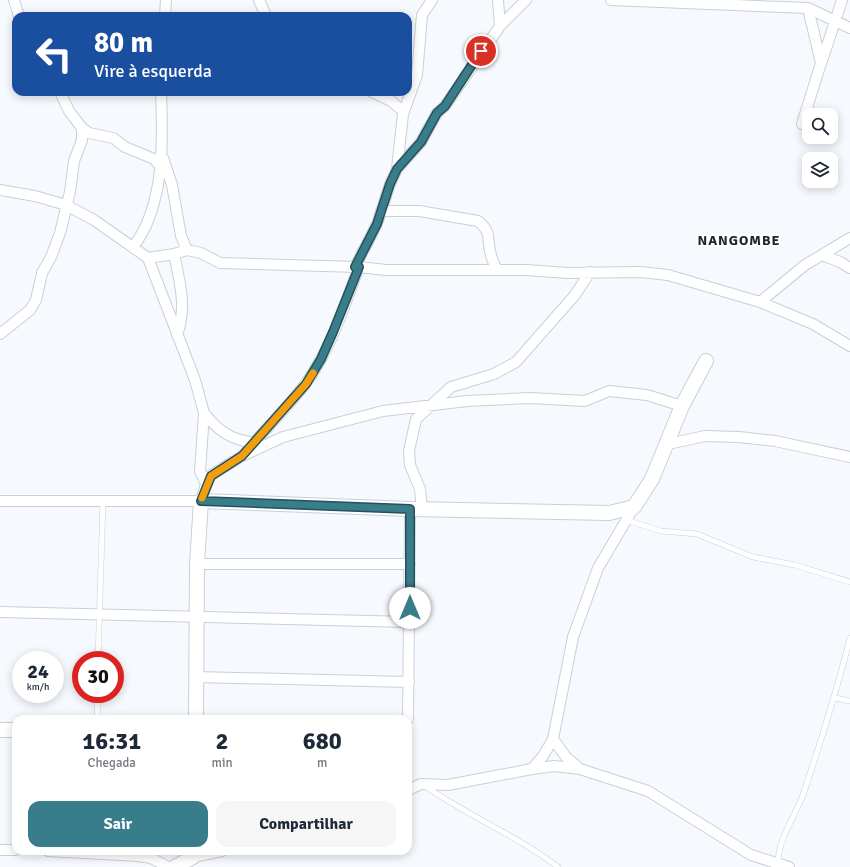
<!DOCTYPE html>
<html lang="pt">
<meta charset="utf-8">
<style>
body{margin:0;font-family:Signika,sans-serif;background:#f6f6f7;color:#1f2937;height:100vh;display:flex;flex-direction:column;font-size:15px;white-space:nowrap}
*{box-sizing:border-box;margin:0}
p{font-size:13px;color:#747a83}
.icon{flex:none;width:22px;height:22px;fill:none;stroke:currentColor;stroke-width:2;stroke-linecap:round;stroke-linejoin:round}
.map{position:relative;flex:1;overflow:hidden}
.details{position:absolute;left:12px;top:715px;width:400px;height:140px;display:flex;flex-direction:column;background:#fff;border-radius:12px;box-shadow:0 2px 10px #0003}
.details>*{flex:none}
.hud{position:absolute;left:12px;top:12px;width:400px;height:84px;border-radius:12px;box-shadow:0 2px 10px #0003;background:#1a4fa0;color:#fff;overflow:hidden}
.controls{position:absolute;left:802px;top:108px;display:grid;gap:8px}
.controls a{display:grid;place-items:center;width:36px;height:36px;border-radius:8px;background:#fff;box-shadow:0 2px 10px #0003;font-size:20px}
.speed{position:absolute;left:12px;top:651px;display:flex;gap:8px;font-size:20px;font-weight:700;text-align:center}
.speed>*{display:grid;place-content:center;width:52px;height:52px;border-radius:50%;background:#fff;box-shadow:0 2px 10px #0003;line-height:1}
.speed small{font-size:10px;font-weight:400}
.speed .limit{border:6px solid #d22;background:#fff;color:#111}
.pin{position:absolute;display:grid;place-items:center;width:34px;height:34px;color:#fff;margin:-17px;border:2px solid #fff;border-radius:50%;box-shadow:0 1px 4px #0007}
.me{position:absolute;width:44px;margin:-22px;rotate:0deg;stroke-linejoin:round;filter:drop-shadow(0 0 3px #0008)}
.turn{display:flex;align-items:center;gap:14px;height:84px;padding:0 16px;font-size:18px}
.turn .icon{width:52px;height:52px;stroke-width:2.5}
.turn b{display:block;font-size:28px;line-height:34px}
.eta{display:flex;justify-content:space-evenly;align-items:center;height:68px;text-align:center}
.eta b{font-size:24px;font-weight:700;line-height:28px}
.primary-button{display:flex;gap:8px;margin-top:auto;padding:8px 16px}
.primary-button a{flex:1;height:46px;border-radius:12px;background:#397d8b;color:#fff;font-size:16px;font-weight:700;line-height:46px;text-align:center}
.primary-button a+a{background:#f6f6f7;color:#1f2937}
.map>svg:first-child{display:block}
</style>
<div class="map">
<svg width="850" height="867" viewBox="0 0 850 867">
<rect width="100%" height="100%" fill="#f6faff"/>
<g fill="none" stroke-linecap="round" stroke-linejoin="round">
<g stroke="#c9d0d6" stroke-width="6">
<path id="lane" d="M626 520 661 531 697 534 753 557 795 565 850 582
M98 660 103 501
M835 698 850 701
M97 719 98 694
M425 786C468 816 516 835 558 867
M778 863C778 838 796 816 804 792 821 741 837 690 850 638"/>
</g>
<g stroke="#c9d0d6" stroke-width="12">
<path id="street" d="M14 0 19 16
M259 0 266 16
M498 0 500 26
M611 0 808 8 850 28
M165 16 166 0
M822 61 842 0
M60 92 69 111 82 128 89 133 113 138 125 147 154 159 161 167
M372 92 391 101 404 112
M802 124 821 63 808 8
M163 158 172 185 181 236 187 250
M397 169 421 142 437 113 445 106 500 26 526 0
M0 190 35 196 66 205 94 220 148 258 174 254 187 250 201 253 220 263 359 267 386 270H526L568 273 640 272 668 275 760 302 813 324 850 346
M381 211H419L478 221C493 233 486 240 491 255 492 260 495 265 497 270
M133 247C165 206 163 141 161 92
M174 254C180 282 187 308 177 335
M822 255 840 262 850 268
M148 258 195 380 204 413 200 471 206 484
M355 267 377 224 390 184 397 169 403 114 417 75 422 15 432 0
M760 302 805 265 850 238
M0 334 30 310 36 300 42 273 51 257 60 233 70 192 74 161 82 140V128
M204 413C220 433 233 441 259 443
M668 444 705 436 739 437 775 441 850 457
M246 452C265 429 288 407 306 383 331 349 344 306 359 267
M0 501H201L206 484 211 475 242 456 283 437 383 411 467 401 530 398 585 401 609 391 647 395 682 406
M422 509 420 489 410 465 409 451 416 419 451 387 494 374 516 362 575 295 590 272
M197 564H410
M0 612 409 622
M196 677 409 682
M408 719 410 509
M553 739 566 757 580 769
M532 769 543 756 553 739 573 637 598 568 634 507
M408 790 421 784 448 785 532 769 554 766 580 769 648 791 751 855 789 867
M0 850H16
M48 851 139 856 151 858 168 867
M193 857 222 851"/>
</g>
<g stroke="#c9d0d6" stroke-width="16">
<path id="secondary" d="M196 719 197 564 201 501 410 509 609 513 634 507 652 479 682 406 706 361
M0 730H16
M175 867 193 857 194 851"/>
</g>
<use href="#lane" stroke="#fff" stroke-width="5"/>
<use href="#street" stroke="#fff" stroke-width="10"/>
<use href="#secondary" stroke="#fff" stroke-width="14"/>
</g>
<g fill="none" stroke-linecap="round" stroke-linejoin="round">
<g stroke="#25515a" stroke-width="10">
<path id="route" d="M410 608V509L201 501 211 476 242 456 306 384 321 359 333 332 359 267H355L377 224 390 184 397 169 421 142 437 113 445 106 481 51"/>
</g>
<use href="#route" stroke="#397d8b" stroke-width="7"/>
<path stroke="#f59e0b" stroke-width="7" d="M202 498 211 476 242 456 306 384 313 373"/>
</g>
<g text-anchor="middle" stroke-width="4" stroke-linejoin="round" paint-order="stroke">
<g font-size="14" font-weight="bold" letter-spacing="1" fill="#232528" stroke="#fff">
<text x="739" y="245">NANGOMBE</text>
</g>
</g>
</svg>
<div class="controls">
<a><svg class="icon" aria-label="search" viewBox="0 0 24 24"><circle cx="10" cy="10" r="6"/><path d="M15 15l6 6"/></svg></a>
<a><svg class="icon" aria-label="layers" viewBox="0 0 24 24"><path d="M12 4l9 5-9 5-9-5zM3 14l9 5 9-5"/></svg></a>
</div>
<div class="speed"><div>24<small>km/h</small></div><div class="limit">30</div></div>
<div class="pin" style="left:481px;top:51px;background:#d93025"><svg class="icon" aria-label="arrive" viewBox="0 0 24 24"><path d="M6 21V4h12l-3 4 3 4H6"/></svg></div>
<svg class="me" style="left:410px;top:608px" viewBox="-20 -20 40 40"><circle r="19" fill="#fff"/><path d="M0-13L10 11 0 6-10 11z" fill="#397d8b"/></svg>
<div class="hud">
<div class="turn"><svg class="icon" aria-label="left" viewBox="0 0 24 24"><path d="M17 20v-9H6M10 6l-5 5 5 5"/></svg><div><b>80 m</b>Vire à esquerda</div></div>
</div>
<section class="details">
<div class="eta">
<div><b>16:31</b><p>Chegada</p></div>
<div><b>2</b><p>min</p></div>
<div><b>680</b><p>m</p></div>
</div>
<div class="primary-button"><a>Sair</a><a>Compartilhar</a></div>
</section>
</div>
